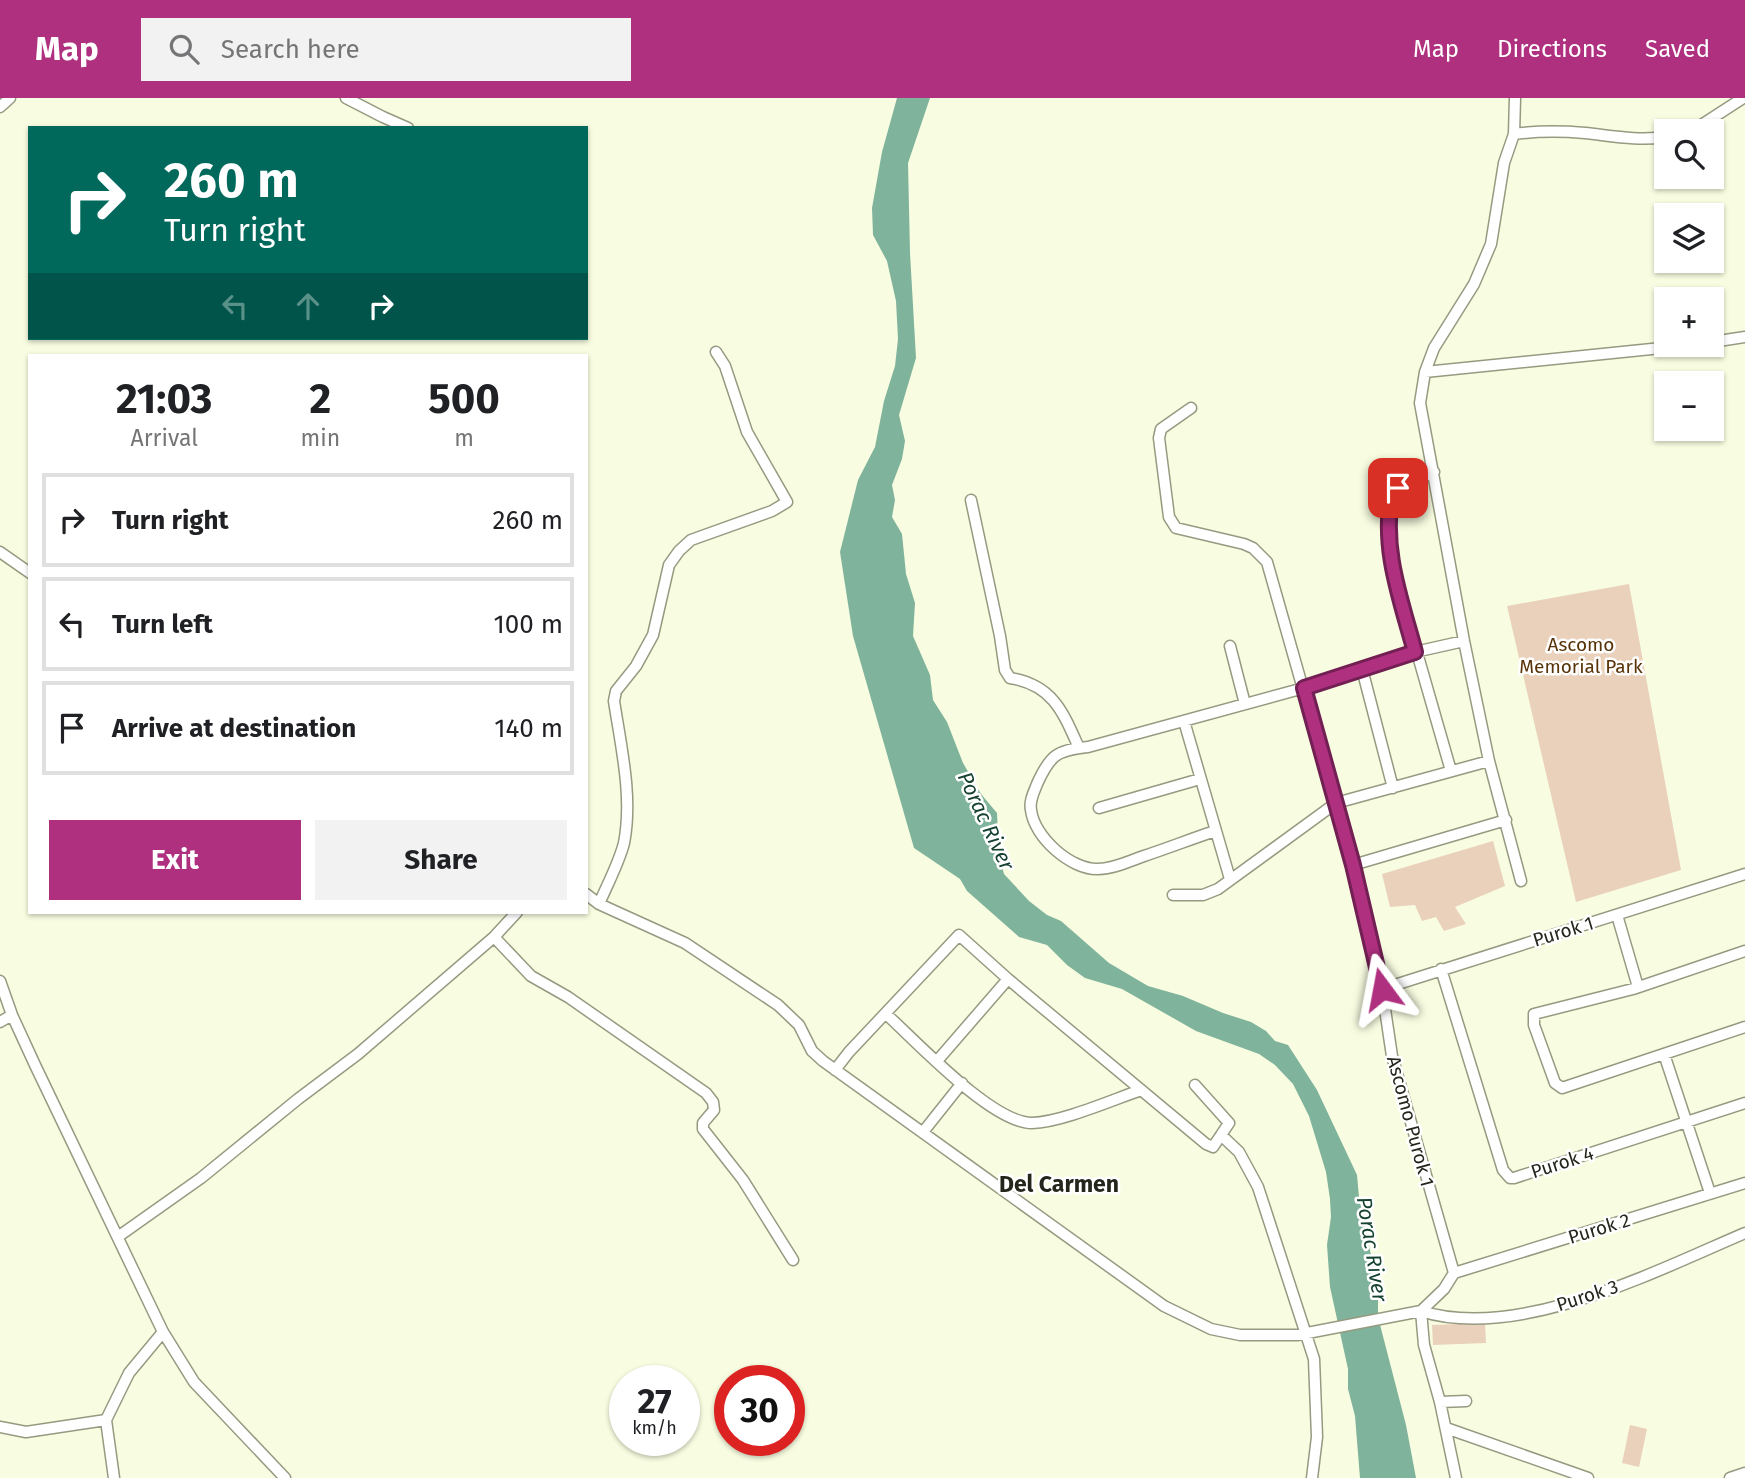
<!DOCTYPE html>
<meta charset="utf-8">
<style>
body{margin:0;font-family:"Fira Sans",sans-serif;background:#f2f2f2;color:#202124;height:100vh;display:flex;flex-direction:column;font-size:26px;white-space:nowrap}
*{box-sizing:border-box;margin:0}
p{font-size:23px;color:#757577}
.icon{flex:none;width:38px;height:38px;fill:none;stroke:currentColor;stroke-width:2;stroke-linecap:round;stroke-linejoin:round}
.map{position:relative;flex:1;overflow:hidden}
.sheet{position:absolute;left:28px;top:256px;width:560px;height:560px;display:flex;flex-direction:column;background:#fff;border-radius:0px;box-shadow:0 2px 5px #0004}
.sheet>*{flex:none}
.guide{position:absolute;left:28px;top:28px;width:560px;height:214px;border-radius:0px;box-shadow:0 2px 5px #0004;background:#00695c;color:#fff;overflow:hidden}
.buttons{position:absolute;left:1654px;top:21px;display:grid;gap:14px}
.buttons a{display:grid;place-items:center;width:70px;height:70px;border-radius:0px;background:#fff;box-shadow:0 2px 5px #0004;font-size:35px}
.speed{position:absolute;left:609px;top:1267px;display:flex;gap:14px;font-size:35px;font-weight:700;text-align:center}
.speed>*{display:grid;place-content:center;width:91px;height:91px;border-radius:50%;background:#fff;box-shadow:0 2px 5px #0004;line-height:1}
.speed small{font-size:18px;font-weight:400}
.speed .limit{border:10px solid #d22;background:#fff;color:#111}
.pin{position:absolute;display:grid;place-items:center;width:60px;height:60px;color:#fff;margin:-30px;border-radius:14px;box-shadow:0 4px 10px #0006}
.me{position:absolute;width:77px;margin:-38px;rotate:347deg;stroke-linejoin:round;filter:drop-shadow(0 0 5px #0008)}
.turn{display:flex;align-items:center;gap:24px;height:147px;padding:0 21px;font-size:32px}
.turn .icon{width:91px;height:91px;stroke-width:2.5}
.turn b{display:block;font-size:49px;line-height:60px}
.lanes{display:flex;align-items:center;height:66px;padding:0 21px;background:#0003;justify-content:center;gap:35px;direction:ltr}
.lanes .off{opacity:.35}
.eta{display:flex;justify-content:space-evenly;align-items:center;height:119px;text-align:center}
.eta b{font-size:42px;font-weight:700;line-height:49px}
.cta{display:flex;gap:14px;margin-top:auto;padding:14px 21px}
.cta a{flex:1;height:80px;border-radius:0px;background:#af307f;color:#fff;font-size:28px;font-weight:700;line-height:80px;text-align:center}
.cta a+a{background:#f2f2f2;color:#202124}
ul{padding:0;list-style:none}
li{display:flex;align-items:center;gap:21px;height:94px;margin:0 14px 10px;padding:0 7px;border:4px solid #e0e0e0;border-radius:0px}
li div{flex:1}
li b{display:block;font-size:26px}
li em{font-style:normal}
header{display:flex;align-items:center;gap:42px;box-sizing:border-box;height:98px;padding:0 35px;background:#af307f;color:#fff}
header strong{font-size:33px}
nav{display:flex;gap:38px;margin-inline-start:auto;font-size:24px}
.search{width:490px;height:63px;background:#f2f2f2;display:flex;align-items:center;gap:18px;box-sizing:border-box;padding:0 24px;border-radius:0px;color:#757577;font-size:26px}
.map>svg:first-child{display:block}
</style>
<header>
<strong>Map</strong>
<div class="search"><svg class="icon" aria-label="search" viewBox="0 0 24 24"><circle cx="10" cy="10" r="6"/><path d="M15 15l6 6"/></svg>Search here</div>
<nav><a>Map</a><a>Directions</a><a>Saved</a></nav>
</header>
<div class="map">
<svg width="1745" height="1380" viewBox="0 0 1745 1380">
<rect width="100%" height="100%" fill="#f8fce0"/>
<path fill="#ead1bc" d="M1629 486 1681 772 1576 804 1507 508Z
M1493 743 1505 788 1455 809 1466 826 1444 833 1436 819 1422 823 1415 807 1390 809 1382 776Z
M1485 1225 1486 1245 1433 1247 1432 1227Z
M1630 1327 1647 1331 1639 1369 1622 1365Z"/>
<path fill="#7fb39b" d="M897 0H930L908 65 910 155 916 260 899 317 905 343 902 361 892 387 895 402 892 419 902 436 906 476 915 505 913 538 930 577 933 602 947 624 963 665 981 696 997 715 999 758 1004 776 1029 803 1047 817 1061 823 1109 865 1148 888 1183 898 1223 915 1251 924 1266 933 1275 943 1288 947 1317 992 1357 1077 1359 1099 1378 1191V1219L1406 1327 1416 1380H1360L1355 1318 1348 1291V1271L1330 1189 1327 1147 1331 1119 1330 1101 1326 1074 1309 1018 1293 986 1275 967 1259 956 1196 933 1122 891 1085 880 1067 867 1047 847 1019 839 967 793 960 781 914 750 853 538 840 454 858 382 875 349 884 303 895 268 898 241 896 203 887 163 873 137 872 110 882 54Z"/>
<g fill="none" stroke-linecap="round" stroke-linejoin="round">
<g stroke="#969a81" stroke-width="13">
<path id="minor" d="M346 0 383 19 408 30
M1515 0 1514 36 1504 65 1491 146 1474 186 1434 250 1425 274 1420 305 1464 543 1489 663 1521 783
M0 9 10 0
M1684 33 1703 26 1743 0
M1514 36C1537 33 1561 33 1585 35 1613 38 1638 43 1666 39
M1712 244 1745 239
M1425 274 1691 247
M1191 310 1161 331 1159 340 1169 419 1176 430 1244 446 1253 450 1267 464 1353 767 1382 891 1392 958 1454 1175
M1434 374 1398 390 1392 396 1388 430 1391 464 1451 673
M971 402 1000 538 1005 572 1010 580C1053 587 1063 614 1079 650
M0 454 30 475
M1230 548 1245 606
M1362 571 1393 690
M1184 623 1230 781
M1099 710 1200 681
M1215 733C1191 741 1168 750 1144 758 1129 763 1114 771 1098 771 1071 772 1034 739 1031 712 1029 703 1034 694 1037 686 1050 657 1057 652 1088 649L1304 590 1415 554 1464 543
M1353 767 1506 722
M586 796 599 806 685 845 778 907 799 927 812 953 823 963 1164 1208 1211 1231 1240 1237H1297L1421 1213 1444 1191 1454 1175
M1173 797H1203L1218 791 1336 705 1489 663
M599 806C607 787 619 765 624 745 633 699 621 649 614 603L616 593 636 568 653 537 669 467 679 453 691 442 772 413 787 404 747 334 725 268 716 254
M1617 817 1638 889
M494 839 531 878 568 899 706 995 713 1004 714 1012 703 1025V1031L743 1082 793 1162
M1745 853 1633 891 1534 916V927L1555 985 1562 990 1745 929
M1441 871 1503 1072 1510 1080H1514L1745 1005
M0 883 12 917 35 967 163 1234 194 1284 285 1380
M1382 891 1745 776
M886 916C917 944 992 1025 1032 1025 1062 1024 1112 1002 1141 992
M0 924 12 917
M1664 956 1710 1095
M937 963 1008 881
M835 972 849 954 959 837 1008 881 1206 1046 1213 1049 1229 1025 1195 987
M923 1034 962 985
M1221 1037 1239 1054 1258 1089 1314 1261 1317 1339 1312 1380
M119 1138 201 1080 298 1001 358 956 494 839 517 814
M1454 1175 1745 1085
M1421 1213C1517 1244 1656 1173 1745 1135
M1421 1213 1424 1247 1440 1304 1456 1380
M1440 1304 1466 1303
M0 1329 26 1334 106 1322
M1446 1330 1588 1380
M114 1380 106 1322 129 1275 163 1234
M1730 1380 1745 1375"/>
</g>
<use href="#minor" stroke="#fff" stroke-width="10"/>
</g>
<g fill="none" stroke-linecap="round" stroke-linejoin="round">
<g stroke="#721f53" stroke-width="18">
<path id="route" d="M1382 891 1353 767 1304 590 1415 554C1401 502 1381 450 1392 396L1398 390"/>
</g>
<use href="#route" stroke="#af307f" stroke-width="12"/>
</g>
<g text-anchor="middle" stroke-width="5" stroke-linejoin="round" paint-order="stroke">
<g font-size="19" fill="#583308" stroke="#fff">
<text x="1581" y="553">Ascomo<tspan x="1581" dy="22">Memorial Park</tspan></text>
</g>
<g font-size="19" fill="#24251b" stroke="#fff">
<text transform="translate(1563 833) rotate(-17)" y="7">Purok 1</text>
<text transform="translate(1411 1023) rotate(75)" y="7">Ascomo Purok 1</text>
<text transform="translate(1562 1064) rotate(-18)" y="7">Purok 4</text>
<text transform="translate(1599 1130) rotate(-17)" y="7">Purok 2</text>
<text transform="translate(1587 1197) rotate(-18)" y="7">Purok 3</text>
</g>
<g font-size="21" font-style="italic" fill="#154130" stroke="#fff">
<text transform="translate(986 723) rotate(65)" y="7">Porac River</text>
<text transform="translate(1372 1151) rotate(81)" y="7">Porac River</text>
</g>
<g font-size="23" font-weight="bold" fill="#24251b" stroke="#fff">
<text x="1059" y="1094">Del Carmen</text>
</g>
</g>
</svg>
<div class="buttons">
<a><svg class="icon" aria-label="search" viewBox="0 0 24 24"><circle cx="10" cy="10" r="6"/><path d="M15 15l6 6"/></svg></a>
<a><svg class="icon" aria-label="layers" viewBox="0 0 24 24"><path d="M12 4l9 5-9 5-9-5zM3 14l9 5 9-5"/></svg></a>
<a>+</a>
<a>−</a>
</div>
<div class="speed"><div>27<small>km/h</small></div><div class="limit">30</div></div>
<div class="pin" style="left:1398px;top:390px;background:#d93025"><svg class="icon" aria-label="arrive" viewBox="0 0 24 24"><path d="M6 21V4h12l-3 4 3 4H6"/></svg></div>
<svg class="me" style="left:1382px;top:891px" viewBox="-20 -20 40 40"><path d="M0-17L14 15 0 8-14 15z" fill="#af307f" stroke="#fff" stroke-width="4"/></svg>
<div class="guide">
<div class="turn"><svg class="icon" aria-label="right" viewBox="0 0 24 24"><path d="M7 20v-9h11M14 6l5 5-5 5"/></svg><div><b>260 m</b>Turn right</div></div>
<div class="lanes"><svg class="icon off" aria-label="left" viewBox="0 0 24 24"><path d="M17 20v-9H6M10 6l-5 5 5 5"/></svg><svg class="icon off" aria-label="ahead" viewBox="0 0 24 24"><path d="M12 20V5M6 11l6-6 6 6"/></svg><svg class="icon" aria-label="right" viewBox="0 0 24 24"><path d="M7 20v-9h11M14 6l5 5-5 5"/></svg></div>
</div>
<section class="sheet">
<div class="eta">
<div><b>21:03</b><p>Arrival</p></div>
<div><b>2</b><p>min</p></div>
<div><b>500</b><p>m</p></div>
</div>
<ul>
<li><svg class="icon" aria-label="right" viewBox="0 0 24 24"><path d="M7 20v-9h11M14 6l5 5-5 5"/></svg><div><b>Turn right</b></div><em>260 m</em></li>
<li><svg class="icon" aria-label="left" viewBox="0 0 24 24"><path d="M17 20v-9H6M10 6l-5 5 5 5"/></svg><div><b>Turn left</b></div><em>100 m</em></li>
<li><svg class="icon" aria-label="arrive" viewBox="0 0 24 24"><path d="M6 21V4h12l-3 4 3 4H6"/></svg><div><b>Arrive at destination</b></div><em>140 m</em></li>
</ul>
<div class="cta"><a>Exit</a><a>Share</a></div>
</section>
</div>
